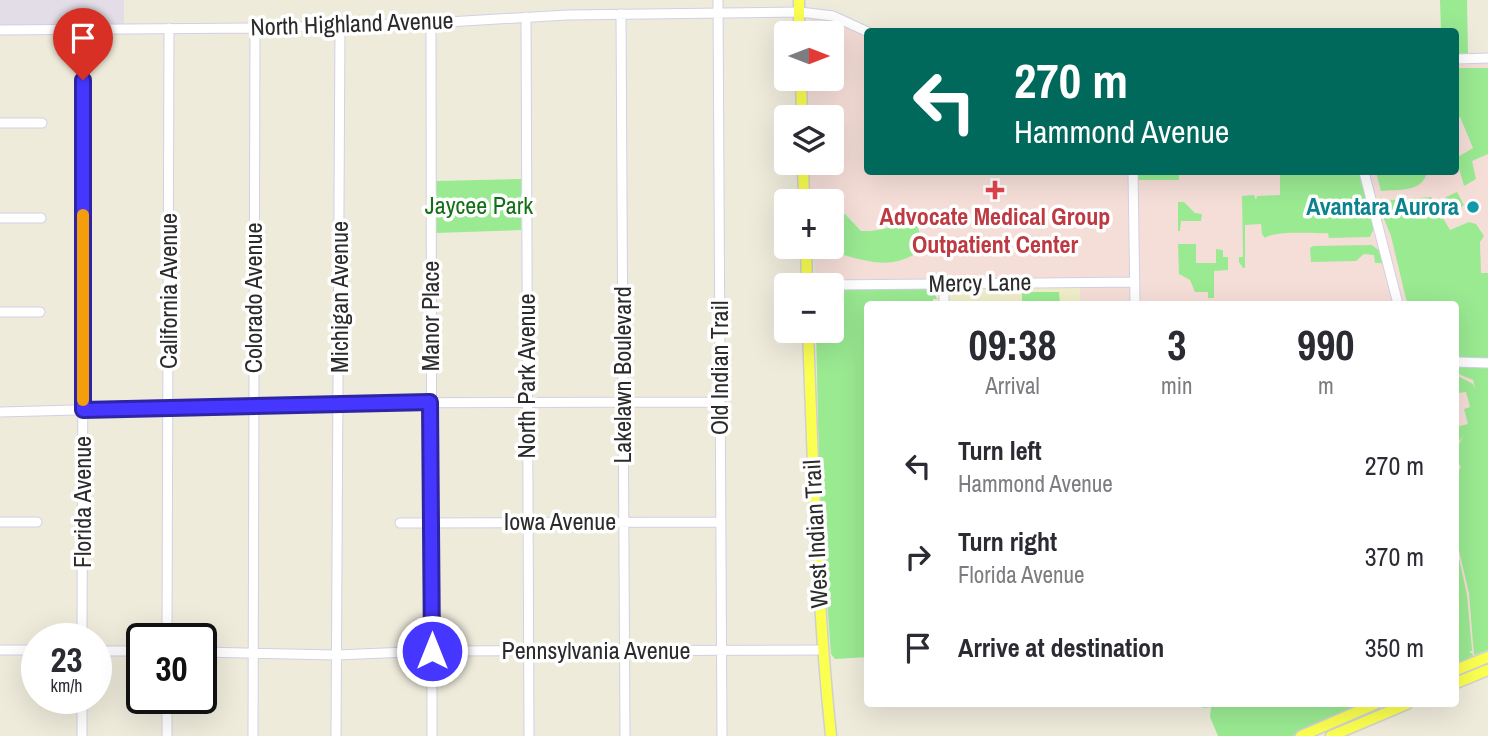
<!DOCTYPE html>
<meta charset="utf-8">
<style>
body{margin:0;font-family:"Archivo Narrow",sans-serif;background:#f2f2f3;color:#2b2b33;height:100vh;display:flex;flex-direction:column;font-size:26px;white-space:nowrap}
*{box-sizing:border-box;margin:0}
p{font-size:23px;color:#7c7c81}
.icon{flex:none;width:38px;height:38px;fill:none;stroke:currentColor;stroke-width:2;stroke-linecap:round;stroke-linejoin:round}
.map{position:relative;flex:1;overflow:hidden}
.side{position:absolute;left:864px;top:301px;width:595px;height:406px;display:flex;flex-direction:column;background:#fff;border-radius:7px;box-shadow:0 7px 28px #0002}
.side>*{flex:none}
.banner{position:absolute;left:864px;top:28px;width:595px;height:147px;border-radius:7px;box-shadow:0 7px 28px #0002;background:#00695c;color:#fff;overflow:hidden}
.needle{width:46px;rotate:90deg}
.buttons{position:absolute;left:774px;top:21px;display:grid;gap:14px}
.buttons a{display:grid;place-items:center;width:70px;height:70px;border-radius:7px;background:#fff;box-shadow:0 7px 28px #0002;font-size:35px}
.speed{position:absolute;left:21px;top:623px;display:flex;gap:14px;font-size:35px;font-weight:700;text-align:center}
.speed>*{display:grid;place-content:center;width:91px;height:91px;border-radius:50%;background:#fff;box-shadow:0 7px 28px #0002;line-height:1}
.speed small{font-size:18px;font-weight:400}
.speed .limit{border:4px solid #111;border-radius:10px;background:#fff;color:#111}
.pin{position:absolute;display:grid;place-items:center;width:60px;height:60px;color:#fff;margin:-72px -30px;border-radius:50% 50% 50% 0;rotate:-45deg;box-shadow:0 0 7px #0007}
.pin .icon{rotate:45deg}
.me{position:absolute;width:77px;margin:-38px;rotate:0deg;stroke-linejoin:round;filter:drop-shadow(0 0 5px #0008)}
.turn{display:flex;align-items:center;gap:24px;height:147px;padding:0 35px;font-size:32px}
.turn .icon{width:91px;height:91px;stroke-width:2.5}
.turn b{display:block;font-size:49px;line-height:60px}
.eta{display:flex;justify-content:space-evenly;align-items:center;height:119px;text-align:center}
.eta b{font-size:42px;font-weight:800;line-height:49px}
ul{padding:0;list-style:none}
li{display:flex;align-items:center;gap:21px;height:91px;padding:0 35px}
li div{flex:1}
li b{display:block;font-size:26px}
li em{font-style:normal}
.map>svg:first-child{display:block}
</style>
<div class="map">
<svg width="1488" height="736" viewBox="0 0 1488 736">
<rect width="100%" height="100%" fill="#eeebdb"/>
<path fill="#e2dde6" d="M0 0H124V25L0 27Z"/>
<path fill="#f1efc9" d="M1080 286V304H938L937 287Z"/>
<path fill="#f6ded8" d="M817 18 840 22 868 37V172H1456V64L1488 63V650L1456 665V304H1080V286L864 288 831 290V285H817L813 247H831V201H811L809 163H831V117H808V79H831V33H807L810 20Z"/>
<path fill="#9aea92" d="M1440 0H1467L1468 54H1456V32L1441 31Z
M1456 68H1488V154L1472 161 1476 179 1464 186 1456 158 1473 148 1460 117H1456Z
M1137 172H1179V180H1137Z
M1280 172H1359L1374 228 1370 237 1329 238 1328 233C1312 234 1277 230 1265 238L1262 234 1261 224 1245 225V268H1243L1239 262V257H1243L1242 196 1254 195 1256 200 1257 196 1280 195Z
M1376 172H1427V173C1421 193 1398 189 1381 191Z
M521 179V230L436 233V181Z
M1457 192 1464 205 1446 217 1447 219 1441 209 1446 197Z
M1431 197 1450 230 1469 222 1476 224 1484 236 1480 242 1481 273H1488V359L1456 357V304H1409L1406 299 1391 236 1384 219 1382 201Z
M1178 202H1184L1195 213 1202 214 1201 221H1181L1180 231H1178Z
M838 213 845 214 861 231C880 232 899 223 917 226L923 240 922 249C892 272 867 261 833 252L827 247H831V215Z
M1178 244H1196V263H1216V249L1223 250V257H1228V270L1214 271V298H1208V292H1195L1190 280 1179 274Z
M1372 245 1380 251 1384 267 1381 263H1375L1374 255 1364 254 1356 261 1311 262 1310 248 1313 246Z
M864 288H927L933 290 937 299H933V304H868V657L835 659 831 654 820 510 816 331H831V290Z
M1022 292H1059L1060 304H1022Z
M1456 365 1488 367V650L1474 655 1469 593 1456 538V474L1461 467 1458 463H1456C1456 425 1488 429 1473 380L1456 373Z
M1456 375 1473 384C1487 413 1473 423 1456 445V427L1468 424 1464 409 1470 407 1466 392 1459 393 1458 386H1456Z
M1456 545 1467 595 1472 650 1469 653H1472L1473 656 1456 665Z
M1201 704H1368L1293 736H1218L1210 717 1211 707 1203 708Z"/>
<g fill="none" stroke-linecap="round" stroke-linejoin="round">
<g stroke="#d2d0e5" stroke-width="11">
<path id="minor" d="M718 0 722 736
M621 14 625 736
M526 17 529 736
M431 23 432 736
M0 30 255 28 431 23 567 15 800 12 833 16 868 32
M1456 59 1488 58
M0 123H42
M1133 172 1135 304
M1364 172 1398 304
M0 218H41
M944 283V304
M826 285 1135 282
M0 312H40
M1456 362 1488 363
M0 412 340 403 720 402
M0 522H37
M400 523 721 522
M82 639 84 29
M167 639 169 28
M0 650H37
M96 651H142
M201 652 336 655 432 651 823 650
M82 736V698
M167 736V698
M253 736 255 28
M336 736 340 26"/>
</g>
<g stroke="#d0d0d0" stroke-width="13">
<path id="major" d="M799 0V33
M801 79 802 117
M803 163 804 201
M806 247 807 285
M808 331C813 466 817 601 831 736
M1456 670 1488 657
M1456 683 1488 670
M1301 736 1375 704
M1331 736 1407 704"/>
</g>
<use href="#minor" stroke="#fff" stroke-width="9"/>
<use href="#major" stroke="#fbff50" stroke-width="10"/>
</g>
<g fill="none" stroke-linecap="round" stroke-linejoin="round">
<g stroke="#2d24a6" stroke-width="18">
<path id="route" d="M83 80V410L430 402 432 651"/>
</g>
<use href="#route" stroke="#4537ff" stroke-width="12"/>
<path stroke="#f59e0b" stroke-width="12" d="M83 400V215"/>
</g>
<path fill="#e0444e" stroke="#fff" stroke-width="2.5" d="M991.5 179.5h7v7h7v7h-7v7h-7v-7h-7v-7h7z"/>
<circle fill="#0f9aa8" stroke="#fff" stroke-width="2.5" cx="1473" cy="207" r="7"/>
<g text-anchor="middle" stroke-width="7" stroke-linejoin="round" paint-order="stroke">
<g font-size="24" fill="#2b2b2b" stroke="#fff">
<text transform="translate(352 24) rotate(-2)" y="8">North Highland Avenue</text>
<text transform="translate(980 283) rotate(-1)" y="8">Mercy Lane</text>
<text transform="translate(169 291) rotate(-90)" y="8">California Avenue</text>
<text transform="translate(340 297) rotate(-90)" y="8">Michigan Avenue</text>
<text transform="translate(254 298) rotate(-90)" y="8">Colorado Avenue</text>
<text transform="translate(431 316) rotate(-90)" y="8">Manor Place</text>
<text transform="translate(720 368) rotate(-90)" y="8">Old Indian Trail</text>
<text transform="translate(623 375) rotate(-90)" y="8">Lakelawn Boulevard</text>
<text transform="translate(527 376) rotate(-90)" y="8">North Park Avenue</text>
<text transform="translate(83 502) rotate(-90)" y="8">Florida Avenue</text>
<text x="560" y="530">Iowa Avenue</text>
<text transform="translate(816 534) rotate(-93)" y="8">West Indian Trail</text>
<text x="596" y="659">Pennsylvania Avenue</text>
</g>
<g font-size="24" fill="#137017" stroke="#fff">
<text x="479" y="214">Jaycee Park</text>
</g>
<g font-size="24" font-weight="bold" fill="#0d838f" stroke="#fff" text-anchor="end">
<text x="1459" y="215">Avantara Aurora</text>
</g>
<g font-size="24" font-weight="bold" fill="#be3a42" stroke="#fff">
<text x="995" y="225">Advocate Medical Group<tspan x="995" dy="28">Outpatient Center</tspan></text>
</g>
</g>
</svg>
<div class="buttons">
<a><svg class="needle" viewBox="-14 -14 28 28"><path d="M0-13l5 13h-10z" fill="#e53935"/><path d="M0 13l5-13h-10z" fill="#7c7c81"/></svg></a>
<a><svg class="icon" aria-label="layers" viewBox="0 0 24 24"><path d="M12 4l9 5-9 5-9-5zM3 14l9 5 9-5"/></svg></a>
<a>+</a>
<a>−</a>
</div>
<div class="speed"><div>23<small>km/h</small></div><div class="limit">30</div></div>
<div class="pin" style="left:83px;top:80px;background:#d93025"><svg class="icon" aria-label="arrive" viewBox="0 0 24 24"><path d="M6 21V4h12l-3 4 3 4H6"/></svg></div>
<svg class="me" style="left:432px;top:651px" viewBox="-20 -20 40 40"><circle r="17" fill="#4537ff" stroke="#fff" stroke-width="3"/><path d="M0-11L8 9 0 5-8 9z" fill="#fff"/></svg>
<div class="banner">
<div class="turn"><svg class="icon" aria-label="left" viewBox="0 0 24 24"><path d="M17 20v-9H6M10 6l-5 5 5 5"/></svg><div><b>270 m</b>Hammond Avenue</div></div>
</div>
<section class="side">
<div class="eta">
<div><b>09:38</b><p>Arrival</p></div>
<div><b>3</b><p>min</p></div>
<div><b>990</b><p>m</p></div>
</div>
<ul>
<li><svg class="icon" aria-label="left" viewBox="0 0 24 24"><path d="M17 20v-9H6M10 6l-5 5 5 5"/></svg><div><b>Turn left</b><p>Hammond Avenue</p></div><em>270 m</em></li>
<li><svg class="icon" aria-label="right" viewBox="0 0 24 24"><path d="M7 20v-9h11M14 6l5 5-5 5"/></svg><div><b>Turn right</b><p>Florida Avenue</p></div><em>370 m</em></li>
<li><svg class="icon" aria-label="arrive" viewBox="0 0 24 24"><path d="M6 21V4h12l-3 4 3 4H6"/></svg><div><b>Arrive at destination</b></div><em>350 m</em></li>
</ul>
</section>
</div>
